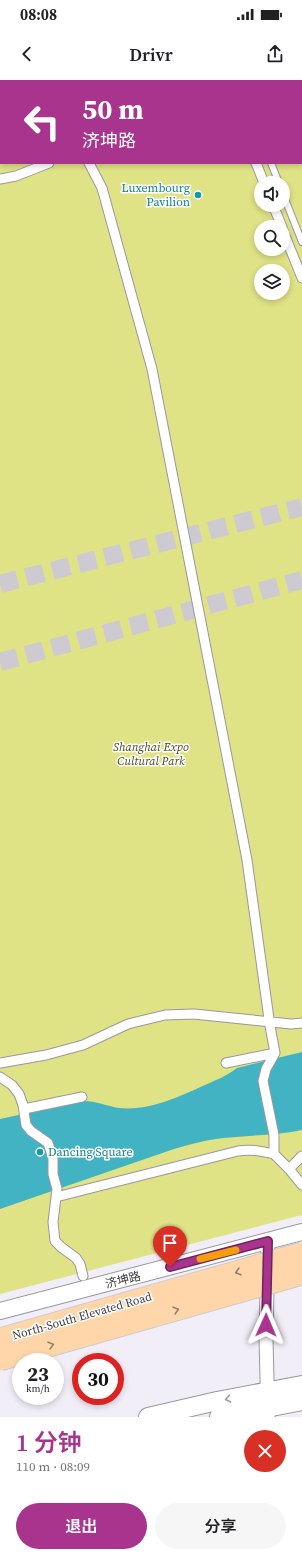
<!DOCTYPE html>
<html lang="zh">
<meta charset="utf-8">
<style>
body{margin:0;font-family:"Source Serif 4","Noto Sans SC",serif;background:#f6f6f6;color:#202124;height:100vh;display:flex;flex-direction:column;font-size:15px;white-space:nowrap}
*{box-sizing:border-box;margin:0}
p{font-size:13px;color:#757577}
.icon{flex:none;width:22px;height:22px;fill:none;stroke:currentColor;stroke-width:2;stroke-linecap:round;stroke-linejoin:round}
.map{position:relative;height:1337px;overflow:hidden}
.panel{display:flex;flex-direction:column;background:#fff;flex:1}
.panel>*{flex:none}
.guide{position:absolute;left:0px;top:0px;width:302px;height:84px;box-shadow:0 2px 6px #0003;background:#a8348e;color:#fff;overflow:hidden}
.buttons{position:absolute;left:254px;top:96px;display:grid;gap:8px}
.buttons a{display:grid;place-items:center;width:36px;height:36px;border-radius:50%;background:#fff;box-shadow:0 2px 6px #0003;font-size:20px}
.speed{position:absolute;left:12px;top:1273px;display:flex;gap:8px;font-size:20px;font-weight:700;text-align:center}
.speed>*{display:grid;place-content:center;width:52px;height:52px;border-radius:50%;background:#fff;box-shadow:0 2px 6px #0003;line-height:1}
.speed small{font-size:10px;font-weight:400}
.speed .limit{border:6px solid #d22;background:#fff;color:#111}
.pin{position:absolute;display:grid;place-items:center;width:34px;height:34px;color:#fff;margin:-41px -17px;border-radius:50% 50% 50% 0;rotate:-45deg;box-shadow:0 0 4px #0007}
.pin .icon{rotate:45deg}
.me{position:absolute;width:44px;margin:-22px;rotate:1deg;stroke-linejoin:round;filter:drop-shadow(0 0 3px #0008)}
.turn{display:flex;align-items:center;gap:14px;height:84px;padding:0 16px;font-size:18px}
.turn .icon{width:52px;height:52px;stroke-width:2.5}
.turn b{display:block;font-size:28px;line-height:34px}
.round{display:grid;place-items:center;flex:none;width:42px;height:42px;border-radius:21px;background:#f6f6f6}
.head{display:flex;align-items:center;justify-content:space-between;height:68px;padding:0 16px}
h1{font-size:24px;font-weight:600;line-height:30px;color:#a8348e}
.action{display:flex;gap:8px;margin-top:auto;padding:8px 16px}
.action a{flex:1;height:46px;border-radius:24px;background:#a8348e;color:#fff;font-size:16px;font-weight:600;line-height:46px;text-align:center}
.action a+a{background:#f6f6f6;color:#202124}
.status{display:flex;justify-content:space-between;align-items:center;height:28px;padding:0 20px;background:#fff;direction:ltr}
.status svg{height:11px;fill:currentColor}
header{display:flex;justify-content:space-between;align-items:center;height:52px;padding:0 16px;background:#fff;font-size:18px;font-weight:600}
.map>svg:first-child{display:block}
</style>
<div class="status"><b>08:08</b><svg viewBox="0 0 49 12"><path d="M0 12V9h3v3zM5 12V6h3v6zM10 12V3h3v9zM15 12V0h3v12zM26 1h20v11H26zM47 4h2v5h-2z"/></svg></div>
<header><svg class="icon" aria-label="back" viewBox="0 0 24 24"><path d="M15 5l-7 7 7 7"/></svg>Drivr<svg class="icon" aria-label="share" viewBox="0 0 24 24"><path d="M12 15V3M7 8l5-5 5 5M5 13v7h14v-7"/></svg></header>
<div class="map">
<svg width="302" height="1337" viewBox="0 0 302 1337">
<rect width="100%" height="100%" fill="#f1eef7"/>
<path fill="#dfe285" fill-rule="evenodd" d="M0 0H302V1135L0 1214ZM1 1H301V83H1ZM261 103H283V125H261ZM261 147H283V169H261ZM261 191H283V213H261Z"/>
<path fill="#42b3c3" d="M302 972V1050C273 1056 245 1055 216 1059 202 1061 188 1065 174 1069L0 1129V1039L83 1021C96 1021 107 1026 119 1028 150 1031 178 1017 205 1005 216 1000 227 996 237 988Z"/>
<g fill="none" stroke-linecap="round" stroke-linejoin="round">
<path stroke="#cdcad2" stroke-width="18" stroke-dasharray="18 9" stroke-linecap="butt" d="M0 504 302 427
M0 582 302 500"/>
<g stroke="#9a97a0" stroke-width="8">
<path id="service" d="M301 34 302 33
M271 83 279 103
M283 114 302 162"/>
</g>
<g stroke="#9a97a0" stroke-width="11">
<path id="pedestrian" d="M238 1 240 0
M0 16H1
M89 83 102 108 152 289 247 780 270 946 275 973 266 989 263 1001 274 1055V1074L289 1089 302 1105
M256 83 264 103
M0 99 16 96 49 83
M273 125 282 147
M283 151 302 198
M0 983 46 975 83 965 128 944 165 935 194 934 291 944 302 943
M226 983 275 973
M0 997 12 1005 19 1014 23 1025 26 1045 31 1051 48 1063 53 1078V1094L57 1109 53 1142 55 1161 61 1167 76 1178 80 1184 83 1196
M24 1029 82 1017
M289 1089 302 1076
M56 1117 238 1071C251 1069 261 1071 274 1074"/>
</g>
<g stroke="#9a97a0" stroke-width="15">
<path id="minor" d="M268 1337 266 1259 268 1161"/>
</g>
<g stroke="#9a97a0" stroke-width="18">
<path id="tertiary" d="M0 1231 302 1152"/>
</g>
<g stroke="#9a97a0" stroke-width="20">
<path id="secondary" d="M148 1337 217 1321 302 1305
M219 1337 302 1321"/>
</g>
<use href="#service" stroke="#fff" stroke-width="6"/>
<use href="#pedestrian" stroke="#fff" stroke-width="9"/>
<use href="#minor" stroke="#fff" stroke-width="13"/>
<use href="#tertiary" stroke="#fff" stroke-width="16"/>
<use href="#secondary" stroke="#fff" stroke-width="18"/>
<g stroke="#cdcccd" stroke-width="23" stroke-linecap="butt">
<path id="trunk-bridge" d="M0 1259 302 1173
M0 1280 302 1194"/>
</g>
<use href="#trunk-bridge" stroke="#ffd6aa" stroke-width="21"/>
</g>
<defs><path id="oneway-chevron" d="M-2-3.5L2.5 0L-2 3.5" fill="none" stroke-width="1.6" stroke-linecap="round" stroke-linejoin="round"/></defs>
<g stroke="#958170">
<use href="#oneway-chevron" transform="translate(238 1192) rotate(164)"/>
<use href="#oneway-chevron" transform="translate(176 1230) rotate(-16)"/>
<use href="#oneway-chevron" transform="translate(51 1265) rotate(-16)"/>
</g>
<use stroke="#9e9ea0" href="#oneway-chevron" transform="translate(228 1319) rotate(169)"/>
<g fill="none" stroke-linecap="round" stroke-linejoin="round">
<g stroke="#6d225c" stroke-width="10">
<path id="route" d="M170 1187 268 1161 266 1245"/>
</g>
<use href="#route" stroke="#a8348e" stroke-width="7"/>
<path stroke="#f59e0b" stroke-width="7" d="M200 1179 236 1170"/>
</g>
<g fill="#0f9aa8" stroke="#fff" stroke-width="1.5">
<circle cx="198" cy="115" r="4"/>
<circle cx="40" cy="1072" r="4"/>
</g>
<g text-anchor="middle" stroke-width="3" stroke-linejoin="round" paint-order="stroke">
<g font-size="12" fill="#0d838f" stroke="#fff" text-anchor="end">
<text x="190" y="112">Luxembourg<tspan x="190" dy="14">Pavilion</tspan></text>
<text x="48" y="1076" text-anchor="start">Dancing Square</text>
</g>
<g font-size="12" font-style="italic" fill="#494a1f" stroke="#fff">
<text x="151" y="671">Shanghai Expo<tspan x="151" dy="14">Cultural Park</tspan></text>
</g>
<g font-size="12" fill="#3e3c40" stroke="#fff">
<text transform="translate(123 1200) rotate(-14)" y="4">济坤路</text>
<text transform="translate(82 1236) rotate(-16)" y="4">North-South Elevated Road</text>
</g>
</g>
</svg>
<div class="buttons">
<a><svg class="icon" aria-label="sound" viewBox="0 0 24 24"><path d="M4 9h4l5-4v14l-5-4H4zM17 9q2 3 0 6"/></svg></a>
<a><svg class="icon" aria-label="search" viewBox="0 0 24 24"><circle cx="10" cy="10" r="6"/><path d="M15 15l6 6"/></svg></a>
<a><svg class="icon" aria-label="layers" viewBox="0 0 24 24"><path d="M12 4l9 5-9 5-9-5zM3 14l9 5 9-5"/></svg></a>
</div>
<div class="speed"><div>23<small>km/h</small></div><div class="limit">30</div></div>
<div class="pin" style="left:170px;top:1187px;background:#d93025"><svg class="icon" aria-label="arrive" viewBox="0 0 24 24"><path d="M6 21V4h12l-3 4 3 4H6"/></svg></div>
<svg class="me" style="left:266px;top:1245px" viewBox="-20 -20 40 40"><path d="M0-17L14 15 0 8-14 15z" fill="#a8348e" stroke="#fff" stroke-width="4"/></svg>
<div class="guide">
<div class="turn"><svg class="icon" aria-label="left" viewBox="0 0 24 24"><path d="M17 20v-9H6M10 6l-5 5 5 5"/></svg><div><b>50 m</b>济坤路</div></div>
</div>
</div>
<section class="panel">
<div class="head"><div><h1>1 分钟</h1><p>110 m · 08:09</p></div><a class="round" style="background:#d93025;color:#fff"><svg class="icon" aria-label="close" viewBox="0 0 24 24"><path d="M6 6l12 12M18 6L6 18"/></svg></a></div>
<div class="action"><a>退出</a><a>分享</a></div>
</section>
